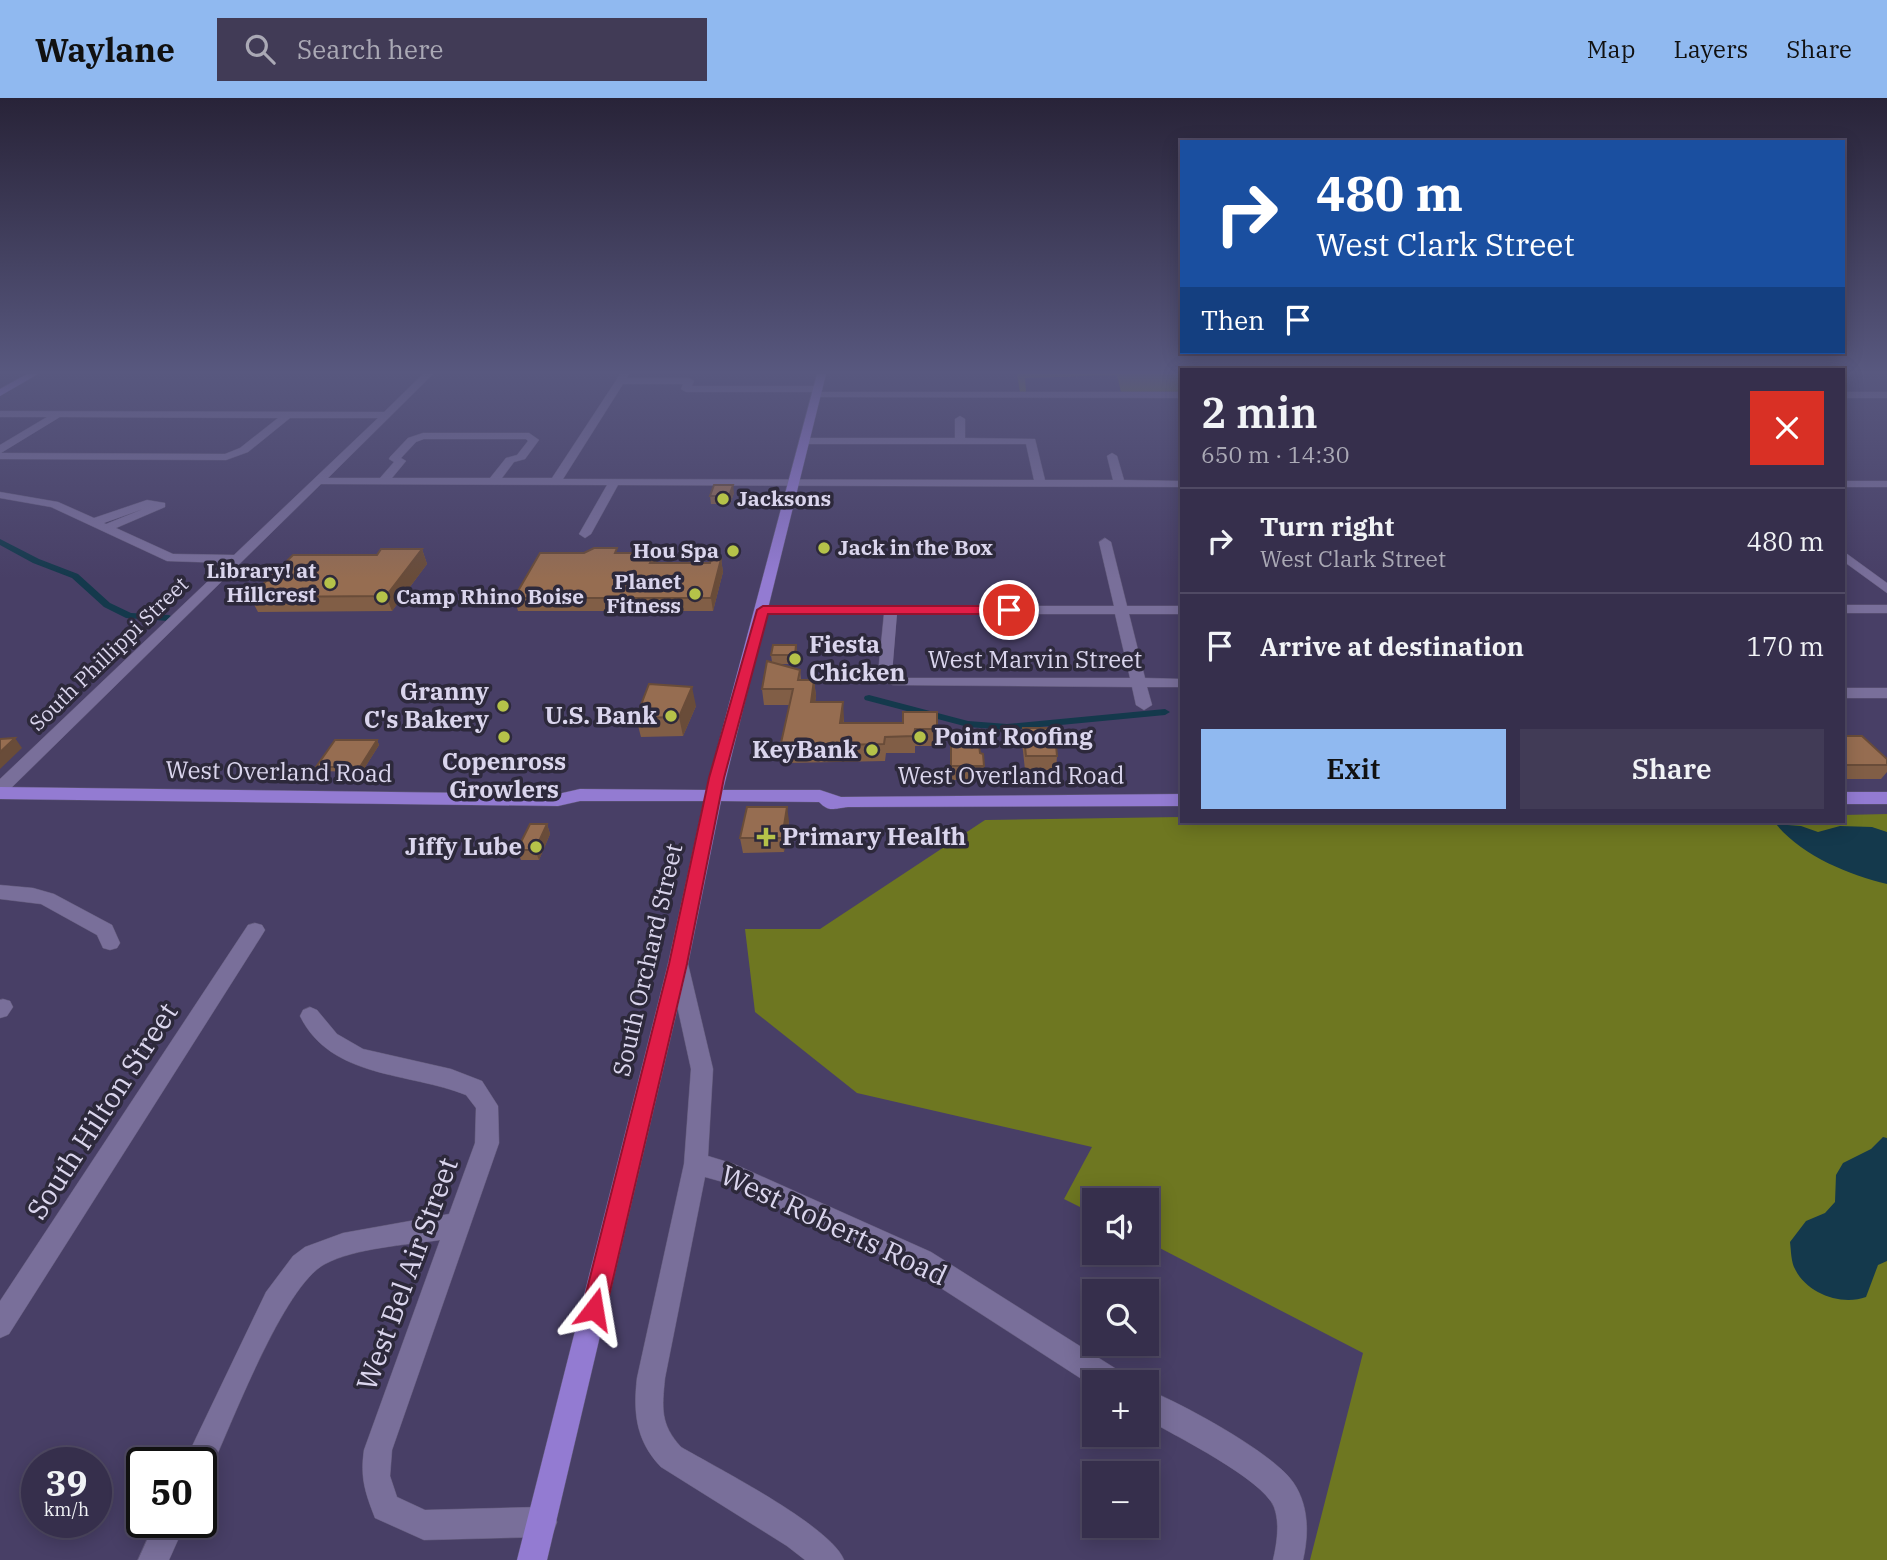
<!DOCTYPE html>
<meta charset="utf-8">
<style>
body{margin:0;font-family:"IBM Plex Serif",serif;background:#413b56;color:#f1f3f6;height:100vh;display:flex;flex-direction:column;font-size:26px;white-space:nowrap}
*{box-sizing:border-box;margin:0}
p{font-size:23px;color:#aaa9b5}
.icon{flex:none;width:38px;height:38px;fill:none;stroke:currentColor;stroke-width:2;stroke-linecap:round;stroke-linejoin:round}
.map{position:relative;flex:1;overflow:hidden}
.details{position:absolute;left:1180px;top:270px;width:665px;height:455px;display:flex;flex-direction:column;background:#362f4c;border-radius:0px;box-shadow:0 4px 18px #0003,0 0 0 2px #504a64}
.details>*{flex:none}
.hud{position:absolute;left:1180px;top:42px;width:665px;height:214px;border-radius:0px;box-shadow:0 4px 18px #0003,0 0 0 2px #504a64;background:#1a4fa0;color:#fff;overflow:hidden}
.controls{position:absolute;left:1082px;top:1090px;display:grid;gap:14px}
.controls a{display:grid;place-items:center;width:77px;height:77px;border-radius:0px;background:#362f4c;box-shadow:0 4px 18px #0003,0 0 0 2px #504a64;font-size:35px}
.speed{position:absolute;left:21px;top:1349px;display:flex;gap:14px;font-size:35px;font-weight:700;text-align:center}
.speed>*{display:grid;place-content:center;width:91px;height:91px;border-radius:50%;background:#362f4c;box-shadow:0 4px 18px #0003,0 0 0 2px #504a64;line-height:1}
.speed small{font-size:18px;font-weight:400}
.speed .limit{border:4px solid #111;border-radius:10px;background:#fff;color:#111}
.pin{position:absolute;display:grid;place-items:center;width:60px;height:60px;color:#fff;margin:-30px;border:4px solid #fff;border-radius:50%;box-shadow:0 2px 7px #0007}
.me{position:absolute;width:77px;margin:-38px;rotate:14deg;stroke-linejoin:round;filter:drop-shadow(0 0 5px #0008)}
.turn{display:flex;align-items:center;gap:24px;height:147px;padding:0 21px;font-size:32px}
.turn .icon{width:91px;height:91px;stroke-width:2.5}
.turn b{display:block;font-size:49px;line-height:60px}
.then{display:flex;align-items:center;height:66px;padding:0 21px;background:#0003;gap:14px;font-size:26px}
.round{display:grid;place-items:center;flex:none;width:74px;height:74px;border-radius:0px;background:#413b56}
.overview{display:flex;align-items:center;justify-content:space-between;height:119px;padding:0 21px}
h1{font-size:42px;font-weight:600;line-height:52px}
.action{display:flex;gap:14px;margin-top:auto;padding:14px 21px}
.action a{flex:1;height:80px;border-radius:0px;background:#90b9f0;color:#111;font-size:28px;font-weight:600;line-height:80px;text-align:center}
.action a+a{background:#413b56;color:#f1f3f6}
ul{padding:0;list-style:none}
li{display:flex;align-items:center;gap:21px;height:105px;padding:0 21px;border-top:2px solid #504a64}
li div{flex:1}
li b{display:block;font-size:26px}
li em{font-style:normal}
header{display:flex;align-items:center;gap:42px;box-sizing:border-box;height:98px;padding:0 35px;background:#90b9f0;color:#111}
header strong{font-size:33px}
nav{display:flex;gap:38px;margin-inline-start:auto;font-size:24px}
.search{width:490px;height:63px;background:#413b56;display:flex;align-items:center;gap:18px;box-sizing:border-box;padding:0 24px;border-radius:0px;color:#aaa9b5;font-size:26px}
.map>svg:first-child{display:block}
</style>
<header>
<strong>Waylane</strong>
<div class="search"><svg class="icon" aria-label="search" viewBox="0 0 24 24"><circle cx="10" cy="10" r="6"/><path d="M15 15l6 6"/></svg>Search here</div>
<nav><a>Map</a><a>Layers</a><a>Share</a></nav>
</header>
<div class="map">
<svg width="1887" height="1462" viewBox="0 0 1887 1462">
<rect width="100%" height="100%" fill="#483f66"/>
<path fill="#6e7721" d="M1017 276H1181V294H1121L1117 277 1025 280 1026 294H1020Z
M1887 716V1462H1310L1363 1255 1146 1143V1102H1094V1116L1064 1101 1092 1049 857 995 755 914 745 831H820L985 722 1181 719V723H1843V717Z"/>
<path fill="#14394c" d="M1776 726 1801 728 1818 734 1840 728 1872 729 1887 734V786C1849 777 1801 757 1776 726Z
M1883 1039 1887 1040V1163L1878 1167 1866 1199C1842 1208 1807 1196 1795 1171 1791 1164 1791 1152 1790 1144L1806 1123 1825 1115 1835 1104 1836 1077 1843 1065 1871 1051Z"/>
<g fill="none" stroke-linecap="round" stroke-linejoin="round">
<path fill="#14394c" fill-rule="evenodd" d="M0 441 39 461 78 476 110 505 131 515 169 517 174 520 169 523 126 520 104 509 72 480 33 465 0 447Z
M869 597 968 623 1007 626 1165 611 1170 614 1165 617 1007 632 968 629 865 602 864 600 865 598Z"/>
<g stroke="#625a7a" stroke-width="1">
<path id="minor" d="M423 276H433L328 380H380L394 364 389 361 390 359 408 340 423 335H529L539 342 525 361 514 364 502 380H552L617 281 620 276H629L627 280H689L694 283 692 288H818L823 291 818 294H686L681 291 683 286H623L563 381 1034 382 1026 346H804L799 343 804 340H955V321L960 318 965 321V340L1035 341 1045 382H1113L1107 358 1112 355 1117 358 1124 382 1181 383V389L618 387 591 436 585 440 579 436 607 387 321 386 6 695 0 696V681L227 465 167 463 51 409 0 400V394L58 404 94 420 147 402 165 405V409L116 430 173 456 234 457 378 320H290L248 354 226 362 0 361V347L47 319H0V313L384 314ZM60 319 278 320 240 350 225 356 1 355ZM424 341H526L528 343 517 357 506 360 490 380H392L406 363 401 360 416 344ZM143 411 106 426 104 425Z
M817 294H1181V300L814 299V295Z
M1843 294H1887V300H1843Z
M1843 383H1887V389H1843Z
M1105 440 1111 444 1127 508H1181V516H1129L1145 580 1181 581V589H1147L1152 607 1144 612 1136 607 1132 589 893 587 884 584 878 576 884 516H763L756 512 763 508H1114L1099 444ZM897 516H1115L1130 580H899L892 576Z
M1843 453 1887 485V495L1843 463Z
M1843 507H1887V515H1843Z
M1843 590H1887V600H1843Z
M0 787 33 790 54 796 112 827 120 845 117 850 110 852 103 850 97 837 41 806 0 801Z
M255 825 262 827 265 832 262 837 9 1236 0 1240V1203L248 827Z
M678 858 685 861 688 866 713 971 708 1058 734 1066 931 1154 1121 1274 1125 1284H1094V1289L913 1172 723 1084 705 1079 665 1280C662 1310 660 1326 681 1349 717 1370 831 1428 844 1462H805L787 1448 661 1369C636 1343 633 1315 637 1280L684 1066 691 971 668 866 671 861Z
M3 901 10 903 13 909 7 918 0 920V902Z
M310 909 317 912 337 936 363 951 451 971 482 983 498 1008 499 1045 392 1352 390 1378 397 1399 425 1412 542 1409 553 1413 557 1424 553 1435 542 1439 424 1442 375 1420C365 1394 360 1380 364 1352L440 1142C406 1147 355 1150 325 1166 283 1188 231 1328 209 1375L201 1379V1365H184L266 1194 293 1158 305 1149 343 1135 449 1116 475 1045 476 1010 466 997C409 974 331 981 300 918L303 912Z
M1146 1291C1181 1305 1272 1354 1293 1384 1309 1407 1309 1436 1303 1462H1273C1277 1445 1280 1425 1274 1409 1263 1381 1174 1337 1146 1321Z
M155 1424H186L169 1462H138Z"/>
</g>
<g stroke="#625a7a" stroke-width="1">
<path id="major" d="M27 276H38L0 298V291Z
M817 276H826L723 692H820L841 699 1181 696V708L848 709C832 711 829 714 819 704L721 703 688 866 547 1462H517L668 866 704 703H580L558 708 0 701V689L558 696 580 691 706 692Z
M1843 694H1887V706H1843Z"/>
</g>
<use href="#minor" fill="#796f9a" fill-rule="evenodd"/>
<use href="#major" fill="#937bd2" fill-rule="evenodd"/>
</g>
<path fill="#815e46" d="M734 395 730 406H711L710 398Z
M422 451 427 466 392 513 258 514 250 499 377 457Z
M619 455 657 465H710L721 461 723 474 713 513H518L514 500Z
M796 547 797 556 796 566H778L800 572 801 582H814L816 598 815 604 844 620V625H903L937 614V648H915V655H886L885 663 787 665 783 662 781 645 789 607H764L762 591 772 564 771 557Z
M696 608 683 638 641 639 636 620Z
M1023 630 1050 647 1057 658 1056 672H1025L1022 644Z
M1843 638 1887 661V674L1881 681H1843Z
M377 642 379 647 362 674 318 673 316 669Z
M951 647 980 655 984 668 983 682H951Z
M789 723 784 754 743 755 740 740Z
M547 726 550 736 539 762H521L517 752Z"/>
<path fill="#694c39" d="M733 387 734 395 730 406 729 398Z
M422 451 427 466 392 513 386 498Z
M655 455 657 468 650 465Z
M721 461 723 474 713 513 711 500Z
M796 547 797 556 796 566 795 557Z
M814 582 816 598 813 620 811 604Z
M692 589 696 608 683 638 679 619Z
M843 604 844 620 842 642 840 625Z
M15 640 22 650 0 671V654Z
M377 642 379 647 362 674 360 669Z
M787 709 789 723 784 754 782 740Z
M547 726 550 736 539 762 535 752Z"/>
<path fill="#966d51" stroke="#694c39" stroke-width="2" d="M714 387H733L729 398H710Z
M594 450H617L615 455H655L650 465H710L711 461H721L711 500H514L540 455H584Z
M381 451H422L386 498 250 499 293 457H377Z
M773 547H796L795 557H771Z
M767 563 800 572 798 582H814L811 604H843L840 625H903V614H937V631H915L914 638 885 639 884 646 785 648 781 645 793 591H762Z
M649 586 692 589 679 619 636 620Z
M1023 630H1048L1050 647H1056L1057 658H1026Z
M1843 638H1862L1887 661V667H1845L1843 664Z
M15 640 0 654V641Z
M335 642H377L360 669H316Z
M951 647H979L980 655 983 656 984 668H951Z
M747 709H787L782 740H740Z
M530 726H547L535 752H517Z"/>
<linearGradient id="sky" x2="0" y2="1"><stop stop-color="#282338"/><stop offset="0.57" stop-color="#58587f"/><stop offset="1" stop-color="#58587f" stop-opacity="0"/></linearGradient>
<rect width="1887" height="481" fill="url(#sky)"/>
<path fill="#e11d48" stroke="#92132f" stroke-width="2" d="M763 508H1009L1015 512 1009 516H768L724 680 687 866 606 1211 602 1220 594 1223 585 1220 582 1211 669 866 709 680 757 512Z"/>
<g fill="#b5c249" stroke="#2d293b" stroke-width="2.5">
<circle cx="723" cy="401" r="7"/>
<circle cx="824" cy="450" r="7"/>
<circle cx="733" cy="453" r="7"/>
<circle cx="330" cy="485" r="7"/>
<circle cx="695" cy="496" r="7"/>
<circle cx="382" cy="499" r="7"/>
<circle cx="795" cy="561" r="7"/>
<circle cx="503" cy="608" r="7"/>
<circle cx="671" cy="618" r="7"/>
<circle cx="504" cy="639" r="7"/>
<circle cx="920" cy="639" r="7"/>
<circle cx="872" cy="652" r="7"/>
<path d="M762.5 728.5h7v7h7v7h-7v7h-7v-7h-7v-7h7z"/>
<circle cx="536" cy="749" r="7"/>
</g>
<g text-anchor="middle" stroke-width="7" stroke-linejoin="round" paint-order="stroke">
<g font-size="21" font-weight="bold" fill="#dad5ed" stroke="#2d293b" text-anchor="start">
<text x="737" y="408">Jacksons</text>
<text x="838" y="457">Jack in the Box</text>
<text x="719" y="460" text-anchor="end">Hou Spa</text>
<text x="316" y="480" text-anchor="end">Library! at<tspan x="316" dy="24">Hillcrest</tspan></text>
<text x="681" y="491" text-anchor="end">Planet<tspan x="681" dy="24">Fitness</tspan></text>
<text x="396" y="506">Camp Rhino Boise</text>
</g>
<g font-size="21" fill="#dad5ed" stroke="#2d293b">
<text transform="translate(109 556) rotate(-44)" y="7">South Phillippi Street</text>
</g>
<g font-size="24" font-weight="bold" fill="#dad5ed" stroke="#2d293b" text-anchor="end">
<text x="809" y="555" text-anchor="start">Fiesta<tspan x="809" dy="28">Chicken</tspan></text>
<text x="489" y="602">Granny<tspan x="489" dy="28">C's Bakery</tspan></text>
<text x="657" y="626">U.S. Bank</text>
<text x="934" y="647" text-anchor="start">Point Roofing</text>
<text x="858" y="660">KeyBank</text>
<text x="504" y="672" text-anchor="middle">Copenross<tspan x="504" dy="28">Growlers</tspan></text>
<text x="782" y="747" text-anchor="start">Primary Health</text>
<text x="522" y="757">Jiffy Lube</text>
</g>
<g font-size="24" fill="#dad5ed" stroke="#2d293b">
<text x="1035" y="570">West Marvin Street</text>
<text transform="translate(279 674) rotate(1)" y="8">West Overland Road</text>
<text x="1011" y="686">West Overland Road</text>
<text transform="translate(648 862) rotate(-77)" y="8">South Orchard Street</text>
</g>
<g font-size="28" fill="#dad5ed" stroke="#2d293b">
<text transform="translate(102 1013) rotate(-57)" y="10">South Hilton Street</text>
<text transform="translate(834 1127) rotate(25)" y="10">West Roberts Road</text>
<text transform="translate(407 1176) rotate(-70)" y="10">West Bel Air Street</text>
</g>
</g>
</svg>
<div class="controls">
<a><svg class="icon" aria-label="sound" viewBox="0 0 24 24"><path d="M4 9h4l5-4v14l-5-4H4zM17 9q2 3 0 6"/></svg></a>
<a><svg class="icon" aria-label="search" viewBox="0 0 24 24"><circle cx="10" cy="10" r="6"/><path d="M15 15l6 6"/></svg></a>
<a>+</a>
<a>−</a>
</div>
<div class="speed"><div>39<small>km/h</small></div><div class="limit">50</div></div>
<div class="pin" style="left:1009px;top:512px;background:#d93025"><svg class="icon" aria-label="arrive" viewBox="0 0 24 24"><path d="M6 21V4h12l-3 4 3 4H6"/></svg></div>
<svg class="me" style="left:594px;top:1211px" viewBox="-20 -20 40 40"><path d="M0-17L14 15 0 8-14 15z" fill="#e11d48" stroke="#fff" stroke-width="4"/></svg>
<div class="hud">
<div class="turn"><svg class="icon" aria-label="right" viewBox="0 0 24 24"><path d="M7 20v-9h11M14 6l5 5-5 5"/></svg><div><b>480 m</b>West Clark Street</div></div>
<div class="then">Then<svg class="icon" aria-label="arrive" viewBox="0 0 24 24"><path d="M6 21V4h12l-3 4 3 4H6"/></svg></div>
</div>
<section class="details">
<div class="overview"><div><h1>2 min</h1><p>650 m · 14:30</p></div><a class="round" style="background:#d93025;color:#fff"><svg class="icon" aria-label="close" viewBox="0 0 24 24"><path d="M6 6l12 12M18 6L6 18"/></svg></a></div>
<ul>
<li><svg class="icon" aria-label="right" viewBox="0 0 24 24"><path d="M7 20v-9h11M14 6l5 5-5 5"/></svg><div><b>Turn right</b><p>West Clark Street</p></div><em>480 m</em></li>
<li><svg class="icon" aria-label="arrive" viewBox="0 0 24 24"><path d="M6 21V4h12l-3 4 3 4H6"/></svg><div><b>Arrive at destination</b></div><em>170 m</em></li>
</ul>
<div class="action"><a>Exit</a><a>Share</a></div>
</section>
</div>
